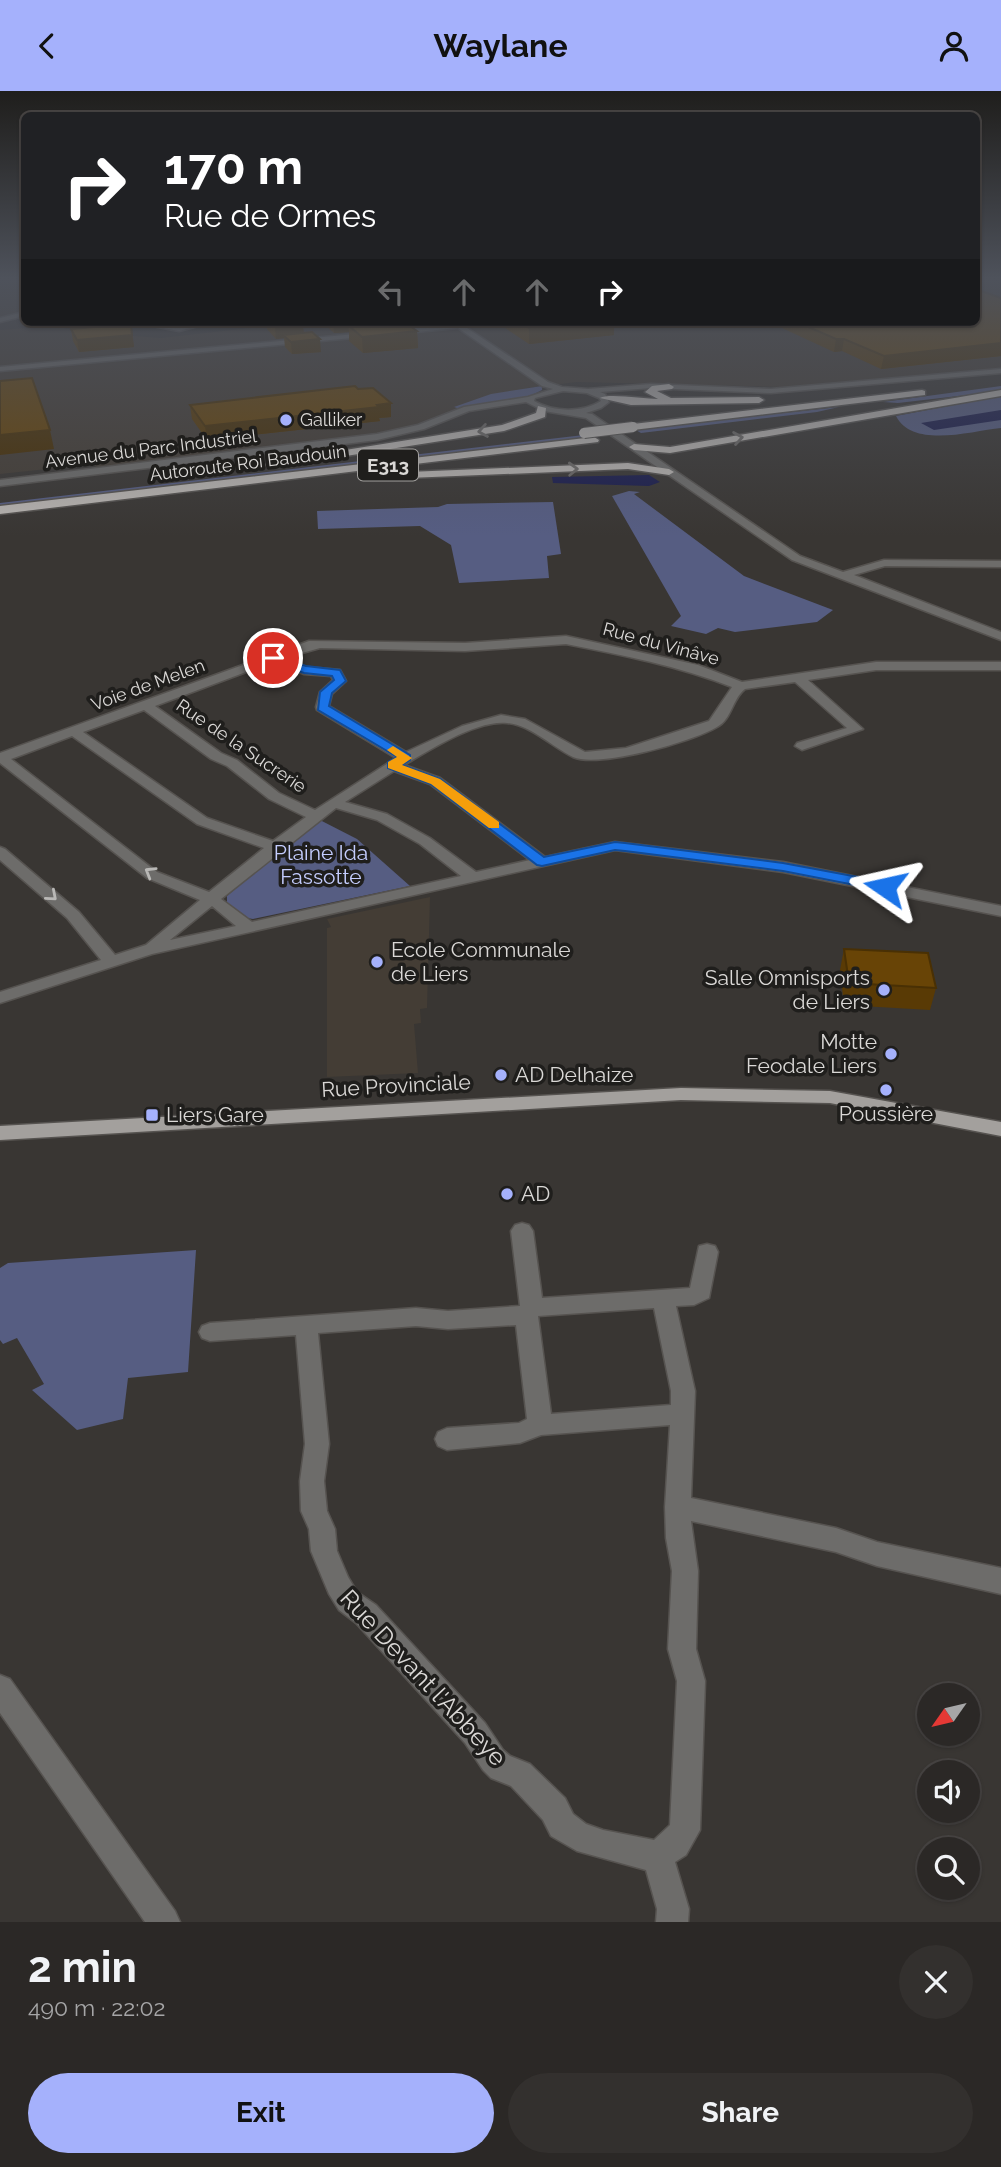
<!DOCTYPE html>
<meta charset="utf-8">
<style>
body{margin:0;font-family:Raleway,sans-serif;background:#33302e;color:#f1f3f6;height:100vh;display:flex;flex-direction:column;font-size:26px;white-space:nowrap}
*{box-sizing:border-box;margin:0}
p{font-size:23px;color:#a6a6a7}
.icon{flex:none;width:38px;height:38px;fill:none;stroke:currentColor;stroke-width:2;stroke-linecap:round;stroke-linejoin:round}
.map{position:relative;height:1831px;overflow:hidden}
.details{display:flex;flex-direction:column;background:#2b2826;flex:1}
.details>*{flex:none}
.guide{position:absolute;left:21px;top:21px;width:959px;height:214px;border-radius:10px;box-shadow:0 2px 5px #0004,0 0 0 2px #474443;background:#202124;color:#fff;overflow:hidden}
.needle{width:46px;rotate:236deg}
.controls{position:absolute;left:917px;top:1592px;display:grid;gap:14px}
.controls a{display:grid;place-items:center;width:63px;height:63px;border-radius:50%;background:#2b2826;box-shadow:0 2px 5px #0004,0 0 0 2px #474443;font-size:35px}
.pin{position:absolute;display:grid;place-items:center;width:60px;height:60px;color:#fff;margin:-30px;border:4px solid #fff;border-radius:50%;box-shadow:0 2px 7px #0007}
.me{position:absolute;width:77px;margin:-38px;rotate:281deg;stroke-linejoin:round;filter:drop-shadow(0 0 5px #0008)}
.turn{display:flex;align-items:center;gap:24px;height:147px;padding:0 28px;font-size:32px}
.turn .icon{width:91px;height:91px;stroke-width:2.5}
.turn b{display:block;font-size:49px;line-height:60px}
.lanes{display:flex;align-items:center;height:66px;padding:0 28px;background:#0003;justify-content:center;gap:35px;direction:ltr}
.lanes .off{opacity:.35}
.round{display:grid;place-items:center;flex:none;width:74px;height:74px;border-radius:37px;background:#33302e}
.overview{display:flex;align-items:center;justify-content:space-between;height:119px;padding:0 28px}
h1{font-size:42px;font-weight:700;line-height:52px}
.primary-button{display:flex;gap:14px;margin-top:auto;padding:14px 28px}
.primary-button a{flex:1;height:80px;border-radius:42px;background:#a5b1fc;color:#111;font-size:28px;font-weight:700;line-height:80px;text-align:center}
.primary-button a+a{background:#33302e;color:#f1f3f6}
header{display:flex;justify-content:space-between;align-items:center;height:91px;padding:0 28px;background:#a5b1fc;color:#111;font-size:32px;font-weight:700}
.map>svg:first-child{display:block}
</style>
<header><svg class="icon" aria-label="back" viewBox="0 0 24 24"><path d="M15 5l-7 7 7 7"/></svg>Waylane<svg class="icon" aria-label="person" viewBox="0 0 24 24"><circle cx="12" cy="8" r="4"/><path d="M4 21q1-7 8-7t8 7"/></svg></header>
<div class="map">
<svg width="1001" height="1831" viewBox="0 0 1001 1831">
<rect width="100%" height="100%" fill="#393633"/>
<path fill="#443d35" d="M0 189H24V222L0 228Z
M977 189H1001V277L782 296 577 291 527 297 460 318 403 340 370 345 97 377 95 374H85L0 383V239L51 235 93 242 161 247 267 235 273 231H976Z
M430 806 427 917 420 918 421 932 414 933 418 982 327 986V837L331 836 327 828Z"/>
<path fill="#565d82" d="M542 295V299L522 309 460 318 454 316 491 303Z
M1001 295V300L898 312 883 311Z
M1001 305V337C971 340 913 358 896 325Z
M839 316 817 321 641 342 634 338Z
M584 344 590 348 0 417V412Z
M629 400 640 401 634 403 744 485 833 519 817 531 735 541 718 537 706 543 671 535 681 525 612 405Z
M553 411 561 463 547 465 549 487 459 492 451 454 420 435 318 438 317 420 438 416 447 413Z
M316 727 357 748 410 795 253 828 247 827 227 813V805Z
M196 1159 188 1281 128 1287 123 1328 77 1339 32 1299 44 1293 17 1247 3 1253 0 1249V1177L8 1172Z"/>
<path fill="#1b1d4d" d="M1001 319V329L934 339 921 332Z
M649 384 660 391 649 395 553 392 552 386Z"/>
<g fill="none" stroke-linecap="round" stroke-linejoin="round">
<g stroke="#565350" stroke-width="3">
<path id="minor" d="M24 221V225L0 231V227Z
M91 231H102L84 237 81 235Z
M132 231 179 236 213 231 179 240Z
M450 231H458L548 291 562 296 588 298 651 293 771 298 1001 278V282L771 302 651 297 600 301 605 303 609 311 601 317 586 322 592 323 800 465 843 481 884 469 1001 470V476L885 475 854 484 1001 541V549L792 469 586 327 544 320 526 311 469 320 424 338 377 349 0 395V389L377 343 418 334 464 316 528 306 553 298 542 295 458 237 0 280V276L452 234ZM563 300 587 302 599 307 601 310C582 322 554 321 534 310L535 307Z
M566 545 698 574 742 591 876 571H1001V579H876L808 589 863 638 802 659 795 655 797 652 847 637 795 591 745 598C732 608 732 628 717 636 692 651 599 677 573 666 552 656 531 634 507 632 476 629 430 659 404 674L440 687 545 766 615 751 783 771 1001 815V825L783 781 615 759 152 863 0 912V901L101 869 67 827 0 769V756L5 758 79 821 115 864 146 854 200 809 147 787 0 672V662L309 550 465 552ZM566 553C623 564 678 575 732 596L709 630 626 657 585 661 525 628 501 624 462 635 406 661 329 615 332 603 346 590 340 579 306 576 284 567 320 557 465 560ZM273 571 304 583 331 585 333 589 320 601 316 616 317 619 396 667 315 719 279 702 237 669 221 662 155 615ZM144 619 211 668 227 675 269 708 306 726 273 750 207 727 83 641ZM72 645 197 733 264 757 209 801 157 781 11 668ZM394 680 430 693 530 769 476 781 430 747 387 723 345 711ZM336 717 377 729 420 753 461 785 252 831 221 808ZM212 815 236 835 170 849Z
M522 1132 529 1134 533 1140 542 1207 690 1197 699 1155 707 1153 715 1155 718 1161 709 1207 694 1214 676 1215 695 1300 691 1407 836 1437 877 1451 1001 1477V1503L877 1475 836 1461 691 1430 698 1480 696 1558 705 1590 700 1739 686 1764 675 1771 689 1818 688 1831H656L657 1818 646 1779 577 1760 551 1745 543 1729 511 1695 491 1687 483 1679 465 1652 356 1532 339 1519 329 1503 311 1460 309 1438 301 1420 300 1390 305 1353 296 1244 210 1250 202 1247 199 1241 202 1235 210 1232 416 1217 448 1220 520 1215 511 1140 515 1134ZM654 1217 671 1300V1314L551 1323 538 1225ZM516 1234 527 1328 519 1332 447 1337 438 1341 435 1348 438 1355 447 1359 520 1352 541 1344 670 1334 665 1416 666 1447 672 1480 668 1558 677 1590 670 1734 654 1749 603 1739 586 1733 573 1723 565 1707 530 1673 510 1665 503 1659 485 1632 376 1514 357 1501 348 1486 337 1460 335 1438 327 1420 324 1390 329 1353 318 1242 416 1235 448 1238Z
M0 1584 10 1588 175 1820 180 1831H145L0 1622Z"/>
</g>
<g stroke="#565350" stroke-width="3">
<path id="major" d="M681 997 830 1000 1001 1031V1045L830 1012 681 1009 0 1049V1035Z"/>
</g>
<g stroke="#565350" stroke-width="3">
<path id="highway" d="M669 293 674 296 672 298 657 300 671 307 759 306 764 309 759 312 631 314 600 307C608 302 645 308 658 308L645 301 652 295Z
M922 299 925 300V304L633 339 628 336 633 333Z
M1001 299V305L670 362 634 359 629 356 634 353 670 356Z
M538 315 546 317 545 326 504 340 270 377 265 374 270 371 502 334 536 322Z
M594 346 599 349 598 351 0 423V415Z
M628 372 669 378 674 381 669 384 628 378 408 387 402 384 408 381Z"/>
</g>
<use href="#minor" fill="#6d6c6a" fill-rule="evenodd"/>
<use href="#major" fill="#a3a09d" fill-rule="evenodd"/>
<use href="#highway" fill="#b8b4b0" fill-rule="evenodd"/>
<g stroke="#565350" stroke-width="12" stroke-linecap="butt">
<path id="highway-bridge" d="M584 342 633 336"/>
</g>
<use href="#highway-bridge" stroke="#b8b4b0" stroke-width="10"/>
</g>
<path fill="#593a05" d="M266 231H301L304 242 321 261 292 263 285 256 284 247 276 248 267 238Z
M322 231H438V233L410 235 417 240 418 257 363 262 349 250V241L334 242Z
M499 231H614V244L529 253 499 233Z
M769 231H976L1001 265 881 278 842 260 834 261Z
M131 233 134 256 79 261 73 250 71 238Z
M190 314 391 326 379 327 380 330 207 349 192 328Z
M844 858 936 897 930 919 844 914 840 879Z"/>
<path fill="#493004" d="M333 231H438V233L356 240 348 234 349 241 334 242Z
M587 231H614V244L529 253V237Z
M131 233 134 256 79 261 77 249Z
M303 233 304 245 283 244 284 247 276 248 275 236Z
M417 240 418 257 363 262 362 246Z
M320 248 321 261 292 263 291 251Z
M836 248H844L842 260 834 261Z
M1001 252V265L881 278 884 265Z
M391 312V326L379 327 380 330 207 349 205 335Z
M50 339 54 358 0 364V344Z"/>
<path fill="#684406" stroke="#493004" stroke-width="2" d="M976 198 1001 207V252L884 265 844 248H836L797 231H976Z
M271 231H301L303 233 275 236Z
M380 231H404L417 240 362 246 348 234Z
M520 231H587L529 237Z
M131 233 132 244 77 249 71 238Z
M312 241 320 248 291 251 283 244Z
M32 287 50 339 0 344V290Z
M355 295 358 298 373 297 391 312 377 314 379 316 205 335 190 314Z
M844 858 928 862 936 897 849 892Z"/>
<defs><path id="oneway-chevron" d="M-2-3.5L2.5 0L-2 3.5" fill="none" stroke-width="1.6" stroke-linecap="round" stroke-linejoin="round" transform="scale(1.75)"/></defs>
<g stroke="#6c6966">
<use href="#oneway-chevron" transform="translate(483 340) rotate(170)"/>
<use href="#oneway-chevron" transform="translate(738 347) rotate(-9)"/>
<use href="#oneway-chevron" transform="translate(573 378) rotate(-2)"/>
</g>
<g stroke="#b9b8b6">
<use href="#oneway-chevron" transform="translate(150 781) rotate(-149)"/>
<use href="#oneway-chevron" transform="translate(52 805) rotate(41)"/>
</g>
<linearGradient id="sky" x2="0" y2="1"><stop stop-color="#1f1e1c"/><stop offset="0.42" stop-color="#4e525b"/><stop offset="1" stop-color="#4e525b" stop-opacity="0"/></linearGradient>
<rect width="1001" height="445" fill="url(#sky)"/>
<path fill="#1a73e8" stroke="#114b97" stroke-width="2" d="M273 564 306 575 340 579 346 590 332 602 329 615 410 664V669L402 674 440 688 544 766 615 751 625 752 783 772 885 791 892 796 885 800 783 780 625 760 615 759 542 775 537 774 431 693 388 677V671L397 666 318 619 320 601 334 589 332 585 304 582 269 570V565Z"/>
<path fill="#f59e0b" d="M393 655 412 667 402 674 440 688 499 731V737H489L431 693 388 677V671L397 666 387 659Z"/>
<g fill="#a5b1fc" stroke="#1f1e1c" stroke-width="2.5">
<circle cx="286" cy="329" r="7"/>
<circle cx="377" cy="871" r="7"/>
<circle cx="884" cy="899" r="7"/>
<circle cx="891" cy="963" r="7"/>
<circle cx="501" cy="984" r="7"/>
<circle cx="886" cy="999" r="7"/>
<rect x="145" y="1017" width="14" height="14" rx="3.5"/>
<circle cx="507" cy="1103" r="7"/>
</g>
<g text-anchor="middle" stroke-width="7" stroke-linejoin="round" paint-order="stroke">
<g font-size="18" fill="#dad8d6" stroke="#1f1e1c" text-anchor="start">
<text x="300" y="335">Galliker</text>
</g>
<g font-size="18" fill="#dad8d6" stroke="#1f1e1c">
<text transform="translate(151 358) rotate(-7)" y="6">Avenue du Parc Industriel</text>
<text transform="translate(248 372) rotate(-7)" y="6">Autoroute Roi Baudouin</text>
<text transform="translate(661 553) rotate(15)" y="6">Rue du Vinâve</text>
<text transform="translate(148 594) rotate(-20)" y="6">Voie de Melen</text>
<text transform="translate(241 655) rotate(34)" y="6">Rue de la Sucrerie</text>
</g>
<rect fill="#1f1e1c" stroke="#a2a09e" stroke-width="2" x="358" y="358.5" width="60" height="31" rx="5"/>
<g font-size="19" font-weight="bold" fill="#dad8d6">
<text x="388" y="381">E313</text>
</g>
<g font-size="21" fill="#c4cdfe" stroke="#1f1e1c">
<text x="321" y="769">Plaine Ida<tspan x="321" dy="24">Fassotte</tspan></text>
</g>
<g font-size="21" fill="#dad8d6" stroke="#1f1e1c" text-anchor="start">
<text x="391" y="866">Ecole Communale<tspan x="391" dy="24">de Liers</tspan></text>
<text x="870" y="894" text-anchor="end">Salle Omnisports<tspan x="870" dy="24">de Liers</tspan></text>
<text x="877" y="958" text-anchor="end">Motte<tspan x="877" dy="24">Feodale Liers</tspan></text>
<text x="515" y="991">AD Delhaize</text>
<text x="886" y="1030" text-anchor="middle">Poussière</text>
<text x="166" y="1031">Liers Gare</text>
<text x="521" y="1110">AD</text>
</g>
<g font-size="21" fill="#dad8d6" stroke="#1f1e1c">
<text transform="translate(396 995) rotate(-3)" y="7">Rue Provinciale</text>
</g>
<g font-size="24" fill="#dad8d6" stroke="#1f1e1c">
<text transform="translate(423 1587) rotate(47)" y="8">Rue Devant l'Abbeye</text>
</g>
</g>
</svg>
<div class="controls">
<a><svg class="needle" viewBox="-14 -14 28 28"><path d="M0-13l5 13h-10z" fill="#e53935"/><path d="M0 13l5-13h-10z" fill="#a6a6a7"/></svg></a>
<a><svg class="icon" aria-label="sound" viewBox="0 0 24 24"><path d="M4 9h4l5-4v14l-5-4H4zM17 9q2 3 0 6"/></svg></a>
<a><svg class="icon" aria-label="search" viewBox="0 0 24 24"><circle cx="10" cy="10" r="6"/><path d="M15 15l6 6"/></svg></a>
</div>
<div class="pin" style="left:273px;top:567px;background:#d93025"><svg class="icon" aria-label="arrive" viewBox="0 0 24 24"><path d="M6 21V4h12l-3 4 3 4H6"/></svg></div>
<svg class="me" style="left:885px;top:796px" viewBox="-20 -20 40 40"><path d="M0-17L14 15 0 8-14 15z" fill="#1a73e8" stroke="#fff" stroke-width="4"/></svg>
<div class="guide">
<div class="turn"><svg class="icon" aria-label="right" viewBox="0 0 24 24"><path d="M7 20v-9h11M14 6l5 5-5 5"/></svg><div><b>170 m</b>Rue de Ormes</div></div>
<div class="lanes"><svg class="icon off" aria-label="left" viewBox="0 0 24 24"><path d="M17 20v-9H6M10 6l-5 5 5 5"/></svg><svg class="icon off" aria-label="ahead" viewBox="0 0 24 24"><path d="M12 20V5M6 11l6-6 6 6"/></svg><svg class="icon off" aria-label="ahead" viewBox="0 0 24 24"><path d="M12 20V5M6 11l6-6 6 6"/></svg><svg class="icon" aria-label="right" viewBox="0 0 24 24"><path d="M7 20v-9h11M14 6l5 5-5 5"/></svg></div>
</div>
</div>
<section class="details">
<div class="overview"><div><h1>2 min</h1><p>490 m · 22:02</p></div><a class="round"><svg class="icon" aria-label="close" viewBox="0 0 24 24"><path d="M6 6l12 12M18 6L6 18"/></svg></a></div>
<div class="primary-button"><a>Exit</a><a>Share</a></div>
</section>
